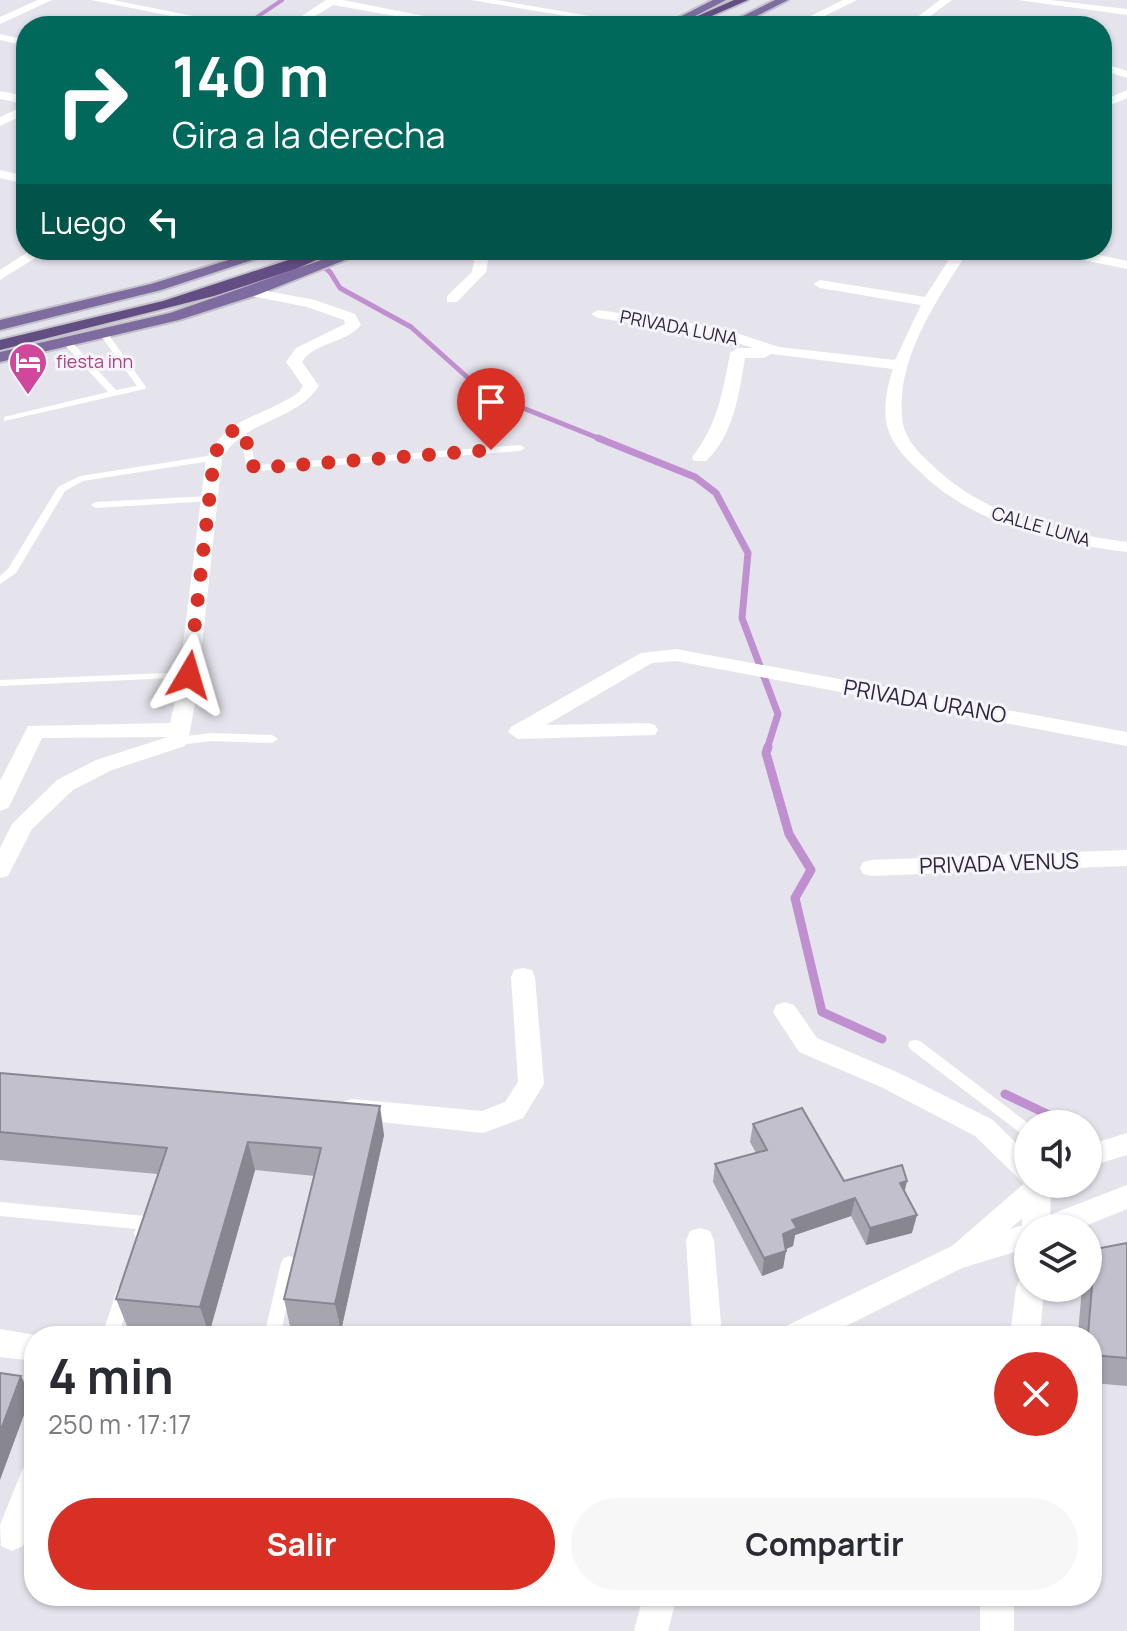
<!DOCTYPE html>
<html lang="es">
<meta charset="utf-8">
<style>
body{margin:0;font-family:Manrope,sans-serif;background:#f7f7f7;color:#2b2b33;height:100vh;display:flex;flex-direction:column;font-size:30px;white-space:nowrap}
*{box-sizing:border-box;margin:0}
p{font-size:26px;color:#7c7c81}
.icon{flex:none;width:44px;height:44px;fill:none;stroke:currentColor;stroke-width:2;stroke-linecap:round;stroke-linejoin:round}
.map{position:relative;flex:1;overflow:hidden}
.details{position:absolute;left:24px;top:1326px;width:1078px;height:280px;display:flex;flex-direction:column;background:#fff;border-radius:32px;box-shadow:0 2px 6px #0004}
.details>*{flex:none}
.top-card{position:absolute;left:16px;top:16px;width:1096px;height:244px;border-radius:32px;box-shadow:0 2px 6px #0004;background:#00695c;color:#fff;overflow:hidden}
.tools{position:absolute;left:1014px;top:1110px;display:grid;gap:16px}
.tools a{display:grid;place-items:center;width:88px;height:88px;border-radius:50%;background:#fff;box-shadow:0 2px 6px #0004;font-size:40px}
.pin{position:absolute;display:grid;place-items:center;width:68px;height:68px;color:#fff;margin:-82px -34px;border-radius:50% 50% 50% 0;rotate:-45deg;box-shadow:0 0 8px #0007}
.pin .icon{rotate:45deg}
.me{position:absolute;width:88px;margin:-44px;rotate:7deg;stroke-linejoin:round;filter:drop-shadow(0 0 6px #0008)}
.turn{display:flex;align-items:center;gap:28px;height:168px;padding:0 24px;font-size:36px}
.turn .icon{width:104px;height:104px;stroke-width:2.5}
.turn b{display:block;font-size:56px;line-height:68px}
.then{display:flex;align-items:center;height:76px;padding:0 24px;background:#0003;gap:16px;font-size:30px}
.round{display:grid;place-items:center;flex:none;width:84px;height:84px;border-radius:42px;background:#f7f7f7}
.head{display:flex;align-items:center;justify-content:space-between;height:136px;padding:0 24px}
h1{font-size:48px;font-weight:700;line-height:60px}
.button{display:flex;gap:16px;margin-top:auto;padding:16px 24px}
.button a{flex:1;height:92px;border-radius:48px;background:#d93025;color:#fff;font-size:32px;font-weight:700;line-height:92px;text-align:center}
.button a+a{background:#f7f7f7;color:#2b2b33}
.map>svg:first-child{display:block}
</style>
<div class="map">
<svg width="1127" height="1631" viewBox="0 0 1127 1631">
<rect width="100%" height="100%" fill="#e5e4ed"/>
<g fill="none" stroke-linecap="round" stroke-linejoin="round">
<path stroke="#c08fcf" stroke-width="4" d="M244 26 282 0"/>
<path stroke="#c08fcf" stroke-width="5" d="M303 250 330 272 340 288 411 327 476 385 518 406 603 440"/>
<path stroke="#c08fcf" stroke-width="7" d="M598 438 695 477 716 493 748 553 742 618 778 714 767 749"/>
<path stroke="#c08fcf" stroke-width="9" d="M768 747 766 753 789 834 811 870 795 898 822 1012 882 1039
M1005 1094 1068 1124"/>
<g stroke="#c4c2c9" stroke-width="4">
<path id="primary" d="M713 0H726L676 26H662Z
M775 0H788L737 26H723Z
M261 250H283L161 290 0 330V320L151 284Z
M350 250H370L257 295 179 320 0 362V352L170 313Z"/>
</g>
<g stroke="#c4c2c9" stroke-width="4">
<path id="trunk" d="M734 0H748L689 26H675Z
M319 250H339L296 269 214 296 0 350V340L163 301Z"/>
</g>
<path fill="#fff" fill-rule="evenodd" d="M100 331H106L146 387 145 389 4 421V417L108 392 63 343V339H69L116 390 137 386 99 333Z
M237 424C251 433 252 448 255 464L258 465 520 445 525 448 520 451 257 471 246 465 241 439 232 427Z
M214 455 217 456V460L83 481 65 491 16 573 0 584V576L8 569 58 487 80 476Z
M209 496 212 497V501L96 508 91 505 96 502Z
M189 672 194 675 193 677 0 686V680Z
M212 733 272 735 278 739 272 743 212 741 178 745 172 741 178 737Z
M915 1040 920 1041 1029 1124 1028 1137 1023 1135 910 1049 908 1045 910 1041Z
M0 1202 145 1216 150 1218 153 1223 147 1239 142 1241 137 1239 134 1234 136 1229 0 1216Z
M289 1256 294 1258 297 1263 280 1336H264L281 1263 284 1258Z
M124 1286 130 1288 132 1293 118 1336H102L116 1293 118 1288Z"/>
<path fill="#fff" fill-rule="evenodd" d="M38 0H52L0 24V17Z
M91 0H113L228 23 222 26Z
M326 0H343L475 26H452L333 5 299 26 288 25Z
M471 0H497L619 21 614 24Z
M843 0H857L804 26H790Z
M940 0H952L917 26H905Z
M1018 0H1050L1127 9V15Z
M0 34 26 40V46L0 40Z
M1102 63 1127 71V78L1102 70Z
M1127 90V98L1102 109V101Z
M0 91 26 96V104L0 99Z
M26 105V114L0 126V117Z
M0 170 26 176V184L0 178Z
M31 250H48L0 280V270Z
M476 250H490L486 272 457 302H447V296L472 272Z
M955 250H969C937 300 893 362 903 424 906 440 920 454 931 464 984 516 1056 532 1127 542V552C1050 542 972 525 916 468 905 458 892 443 888 429 882 410 887 387 893 369L771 354 764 358H745C739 393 734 435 706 461H694L692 457C717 426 723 392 730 353L738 348H753L716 336 598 318 591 314 598 310 718 327 779 347 895 360 921 305 820 288 813 284 820 280 925 297Z
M1047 250H1075L1127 261V269L1054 254Z
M252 288 315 300 355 314 361 325C345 344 314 342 302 362L319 386C295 422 245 419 222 458L197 693 188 741 185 746 112 770 73 790 32 829 8 876 0 878V848L12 824 57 780 96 760 168 737 42 738 11 803 8 808 0 811V781L28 726 170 723 177 693 206 458C232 413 261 419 299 392L303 386 286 362 296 348 345 324 344 320 307 307 247 295 245 292Z
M676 649 1127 732V746L676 661 652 663 546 725 648 723 655 725 658 730 655 735 518 739 508 732 511 727 641 653Z
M1127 850V866L871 876 863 874 860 868 863 862 871 860Z
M523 968 532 970 535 977 544 1084 523 1118 483 1133 343 1118 339 1110 343 1102 352 1099 482 1111 505 1102 518 1082 511 977 514 970Z
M785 1002 794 1005 817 1038 899 1073 993 1120 1028 1155V1184H1051L1050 1228H1028L1026 1237 1022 1228 1023 1183 975 1136 881 1087 799 1052 773 1012 776 1005Z
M700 1228 710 1231 714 1240 722 1336H692L686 1240 690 1231Z
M1028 1276V1288H1044L1040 1336H1010L1016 1288 1020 1279Z
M34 1463V1520L23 1546 12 1551 1 1546 0 1525 23 1468Z
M643 1596H677L668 1631H634Z
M980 1596H1014V1631H980Z"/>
<path fill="#fff" fill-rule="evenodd" d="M1127 1133V1155L1088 1167V1145Z
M1028 1180V1184H1057L1053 1192 1010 1229 1028 1224 1036 1227 1039 1219 1127 1185V1209L1080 1228H1028V1248L962 1268 826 1336H781L786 1326 952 1246Z
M0 1329 41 1336H34V1361L0 1357Z"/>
<use href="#primary" fill="#7e6ba0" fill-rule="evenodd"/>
<use href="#trunk" fill="#634e84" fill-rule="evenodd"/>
</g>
<path fill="#a7a5b0" d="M0 1073 384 1135 341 1331 290 1326 284 1299 315 1176 255 1170 209 1334 127 1326 116 1299 158 1174 0 1160Z
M753 1124 844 1181H907L904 1192 912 1233 866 1245 851 1216 795 1235 793 1246 786 1249 783 1268 762 1276 713 1182 715 1164 756 1153 750 1142Z
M1127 1243V1386L1092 1383V1336H1055L1057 1330 1078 1333 1082 1288H1088V1264L1095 1249Z"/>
<path fill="#888690" d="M380 1106 384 1135 341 1331 335 1304Z
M248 1142 255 1170 209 1334 200 1307Z
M907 1181 903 1198 900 1183Z
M855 1198 851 1216 795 1235 793 1246 779 1252 783 1234 792 1220Z
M917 1215 912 1233 866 1245 870 1228Z
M786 1251 783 1268 762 1276 764 1258Z
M21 1376 31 1396 0 1480V1432Z"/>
<path fill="#c2c0cd" stroke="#888690" stroke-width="2" d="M0 1073 380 1106 335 1304 284 1299 321 1148 248 1142 200 1307 116 1299 167 1148 0 1132Z
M802 1108 844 1181 902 1165 907 1181 900 1183 917 1215 870 1228 855 1198 792 1220 797 1228 783 1234 786 1251 764 1258 715 1164 767 1150 753 1124Z
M1127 1243V1358L1092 1355V1336H1057V1330L1088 1335 1095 1249Z
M995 1331V1336H960Z
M0 1373 21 1376 0 1432Z"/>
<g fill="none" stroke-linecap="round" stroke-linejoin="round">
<path stroke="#d93025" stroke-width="14" stroke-dasharray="0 25.2" d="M189 675 214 458 220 442 237 427 246 439 251 465 257 468 491 450"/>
</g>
<defs>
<g id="hotel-pin" transform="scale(2)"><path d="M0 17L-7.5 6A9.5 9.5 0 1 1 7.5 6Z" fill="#d1479c" stroke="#f5f4f9"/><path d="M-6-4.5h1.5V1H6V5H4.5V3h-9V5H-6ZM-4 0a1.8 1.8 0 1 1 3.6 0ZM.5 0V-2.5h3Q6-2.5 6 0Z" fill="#fff"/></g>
</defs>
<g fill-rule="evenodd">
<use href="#hotel-pin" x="28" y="362"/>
</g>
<g text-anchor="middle" stroke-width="6" stroke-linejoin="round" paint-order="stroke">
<g font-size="18" fill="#2d243e" stroke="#f5f4f9">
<text transform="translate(679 328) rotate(11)" y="6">PRIVADA LUNA</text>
<text transform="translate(1041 527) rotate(16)" y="6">CALLE LUNA</text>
</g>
<g font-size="18" fill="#b23c85" stroke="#f5f4f9" text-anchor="start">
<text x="56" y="368">fiesta inn</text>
</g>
<g font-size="22" fill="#2d243e" stroke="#f5f4f9">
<text transform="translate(925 701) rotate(10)" y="8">PRIVADA URANO</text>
<text transform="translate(999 863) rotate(-2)" y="8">PRIVADA VENUS</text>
</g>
</g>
</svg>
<div class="tools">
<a><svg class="icon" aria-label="sound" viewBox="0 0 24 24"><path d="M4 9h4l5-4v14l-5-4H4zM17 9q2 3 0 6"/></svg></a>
<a><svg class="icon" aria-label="layers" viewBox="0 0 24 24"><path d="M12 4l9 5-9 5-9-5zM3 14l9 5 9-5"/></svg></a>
</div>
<div class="pin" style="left:491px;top:450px;background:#d93025"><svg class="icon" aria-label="arrive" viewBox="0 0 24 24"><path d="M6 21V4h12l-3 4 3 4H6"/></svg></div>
<svg class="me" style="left:189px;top:675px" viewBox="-20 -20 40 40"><path d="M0-17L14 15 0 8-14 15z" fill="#d93025" stroke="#fff" stroke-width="4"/></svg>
<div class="top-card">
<div class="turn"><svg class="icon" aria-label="right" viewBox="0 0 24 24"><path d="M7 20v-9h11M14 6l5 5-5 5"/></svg><div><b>140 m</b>Gira a la derecha</div></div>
<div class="then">Luego<svg class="icon" aria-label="left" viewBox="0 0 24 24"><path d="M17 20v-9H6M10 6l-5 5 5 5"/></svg></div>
</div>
<section class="details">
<div class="head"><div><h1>4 min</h1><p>250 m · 17:17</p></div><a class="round" style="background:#d93025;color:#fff"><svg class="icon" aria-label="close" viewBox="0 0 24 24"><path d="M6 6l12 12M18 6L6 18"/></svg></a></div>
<div class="button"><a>Salir</a><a>Compartir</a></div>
</section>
</div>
